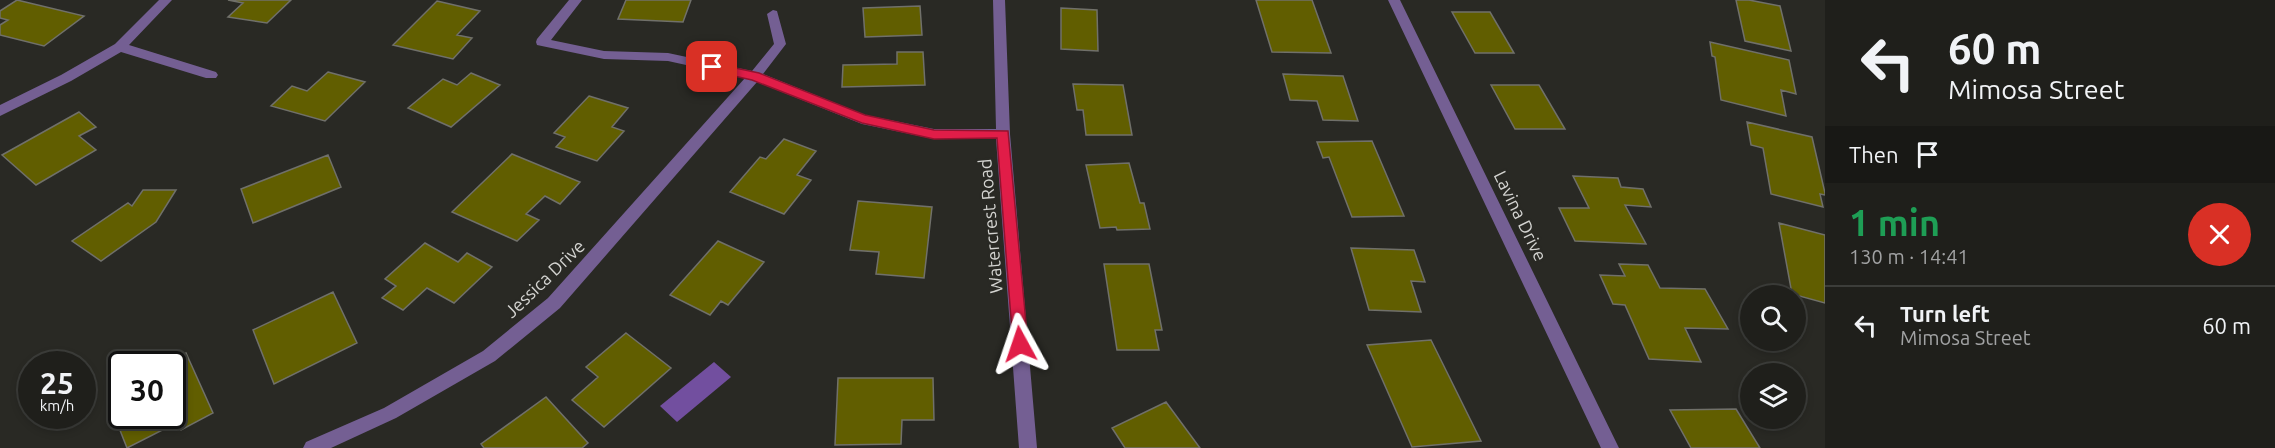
<!DOCTYPE html>
<meta charset="utf-8">
<style>
body{margin:0;font-family:Ubuntu,sans-serif;background:#272724;color:#f1f3f6;height:100vh;display:flex;flex-direction:column;font-size:22px;white-space:nowrap}
*{box-sizing:border-box;margin:0}
p{font-size:20px;color:#a1a2a3}
.icon{flex:none;width:33px;height:33px;fill:none;stroke:currentColor;stroke-width:2;stroke-linecap:round;stroke-linejoin:round}
.map{position:relative;flex:1;overflow:hidden}
.details{display:flex;flex-direction:column;background:#1f1f1b;width:450px}
.details>*{flex:none}
.guide{background:#1f1f1b;color:#f1f3f6;overflow:hidden}
.fabs{position:absolute;left:1740px;top:285px;display:grid;gap:12px}
.fabs a{display:grid;place-items:center;width:66px;height:66px;border-radius:50%;background:#1f1f1b;box-shadow:0 3px 9px #0003,0 0 0 2px #3c3d3a;font-size:30px}
.speed{position:absolute;left:18px;top:351px;display:flex;gap:12px;font-size:30px;font-weight:700;text-align:center}
.speed>*{display:grid;place-content:center;width:78px;height:78px;border-radius:50%;background:#1f1f1b;box-shadow:0 3px 9px #0003,0 0 0 2px #3c3d3a;line-height:1}
.speed small{font-size:15px;font-weight:400}
.speed .limit{border:3px solid #111;border-radius:9px;background:#fff;color:#111}
.pin{position:absolute;display:grid;place-items:center;width:51px;height:51px;color:#fff;margin:-26px;border-radius:12px;box-shadow:0 3px 9px #0006}
.me{position:absolute;width:66px;margin:-33px;rotate:355deg;stroke-linejoin:round;filter:drop-shadow(0 0 4px #0008)}
.turn{display:flex;align-items:center;gap:21px;height:126px;padding:0 24px;font-size:27px}
.turn .icon{width:78px;height:78px;stroke-width:2.5}
.turn b{display:block;font-size:42px;line-height:51px}
.then{display:flex;align-items:center;height:57px;padding:0 24px;background:#0003;gap:12px;font-size:22px}
.round{display:grid;place-items:center;flex:none;width:63px;height:63px;border-radius:32px;background:#272724}
.overview{display:flex;align-items:center;justify-content:space-between;height:102px;padding:0 24px}
h1{font-size:36px;font-weight:600;line-height:45px;color:#1e9e55}
ul{padding:0;list-style:none}
li{display:flex;align-items:center;gap:18px;height:78px;padding:0 24px;border-top:2px solid #3c3d3a}
li div{flex:1}
li b{display:block;font-size:22px}
li em{font-style:normal}
main{display:flex;flex:1;min-height:0}
.map>svg:first-child{display:block}
</style>
<main>
<div class="map">
<svg width="1825" height="448" viewBox="0 0 1825 448">
<rect width="100%" height="100%" fill="#292924"/>
<path fill="#724f9f" d="M714 362 731 377 677 422 660 406Z"/>
<path fill="#615e00" stroke="#70706a" stroke-width="1.5" d="M17 0 84 16 44 46 0 35V25L8 20 0 18V11Z
M228 0H291L267 23 228 17 243 3Z
M626 0H691L683 22 618 19Z
M1256 0H1312L1331 53 1272 52Z
M1736 0H1749L1780 6 1791 51 1745 41Z
M437 1 480 11 457 35 472 38 453 59 393 45Z
M920 6 922 35 865 37 863 8Z
M1061 8 1097 10 1098 51 1061 49Z
M1452 12H1490L1514 53H1475Z
M1710 42 1789 60 1796 94 1781 90 1786 116 1721 100 1715 57 1712 56Z
M897 52H923L925 85 842 87 843 65 897 64Z
M328 72 365 82 325 121 271 106 292 86 307 91Z
M471 73 500 85 451 127 408 108 443 79 457 85Z
M1283 74 1343 76 1358 121 1323 120 1317 101 1290 100Z
M1073 84 1123 85 1132 135H1086L1083 110H1077Z
M1491 85H1539L1565 129H1515Z
M589 96 628 108 612 127 624 131 597 161 556 147 565 137 554 133Z
M79 112 96 127 79 136 96 150 36 185 2 155Z
M1747 122 1812 137 1825 193V195L1820 194 1823 207 1771 194 1763 148 1751 145Z
M784 139 816 151 797 175 811 180 784 214 730 192 760 157 766 159Z
M1372 141 1404 216 1352 217 1329 157 1323 158 1317 142Z
M512 154 580 182 560 204 545 196 526 214 539 220 517 241 452 212Z
M328 155 341 187 253 223 241 189Z
M1129 163 1140 203H1144L1150 229 1117 230 1116 227 1100 228 1086 165Z
M1573 176 1618 178 1621 187 1643 189 1651 207 1625 205 1646 244 1575 241 1559 208H1589Z
M143 190H176L156 222 101 261 72 241 128 203 132 206Z
M858 201 932 207 924 278 876 274 879 252 850 250Z
M1779 223 1825 235V303L1792 294Z
M718 241 764 262 728 305 721 301 710 315 670 295Z
M425 243 458 262 467 253 492 267 454 303 427 288 403 310 382 298 396 286 385 279Z
M1351 248 1414 250 1425 282 1411 281 1421 312 1369 310Z
M1104 264H1149L1162 330H1155L1159 350H1117Z
M1619 264 1648 265 1660 288 1705 289 1728 329 1685 328 1701 362 1649 359 1625 305 1613 304 1600 275 1625 276Z
M333 292 357 343 274 384 253 330Z
M626 333 671 368 604 427 572 400 598 377 586 367Z
M1431 340 1481 441 1412 447 1367 345Z
M186 353 213 413 181 430 178 422 127 448 107 397 122 389V416H172V364H164Z
M838 378H933L934 420H902L901 444 835 445Z
M546 397 588 443 582 448H484L481 444Z
M1166 402 1200 448H1125L1112 428Z
M1736 409 1760 448H1691L1670 410Z"/>
<g fill="none" stroke-linecap="round" stroke-linejoin="round">
<path fill="#745f93" fill-rule="evenodd" d="M159 0H172L129 45 216 72 218 75 216 78H206L121 52 71 81 0 116V105L61 75 115 44Z
M569 0H582L551 40 604 51 668 53 752 71 774 44 767 14 773 10 777 11 786 44 763 74 865 115 934 129H996L993 0H1005L1010 134 1037 448H1019L996 139H934L862 124 757 82 560 308 495 361 396 418 331 448H303L306 442 384 408 483 351 548 298 745 78 668 61 604 59 537 45 536 42 537 39Z
M1388 0H1400L1619 448H1601Z"/>
</g>
<path fill="#e11d48" stroke="#92132f" stroke-width="1.5" d="M712 63 759 73 865 115 934 130 1008 131 1028 344 1026 348 1020 350 1015 348 1013 344 997 138 934 139 862 123 752 80 707 70V64Z"/>
<g text-anchor="middle" stroke-width="4.5" stroke-linejoin="round" paint-order="stroke">
<g font-size="18" fill="#d3d3d0" stroke="#292924">
<text transform="translate(1520 216) rotate(64)" y="6">Lavina Drive</text>
<text transform="translate(991 226) rotate(-95)" y="6">Watercrest Road</text>
<text transform="translate(545 279) rotate(-44)" y="6">Jessica Drive</text>
</g>
</g>
</svg>
<div class="fabs">
<a><svg class="icon" aria-label="search" viewBox="0 0 24 24"><circle cx="10" cy="10" r="6"/><path d="M15 15l6 6"/></svg></a>
<a><svg class="icon" aria-label="layers" viewBox="0 0 24 24"><path d="M12 4l9 5-9 5-9-5zM3 14l9 5 9-5"/></svg></a>
</div>
<div class="speed"><div>25<small>km/h</small></div><div class="limit">30</div></div>
<div class="pin" style="left:712px;top:67px;background:#d93025"><svg class="icon" aria-label="arrive" viewBox="0 0 24 24"><path d="M6 21V4h12l-3 4 3 4H6"/></svg></div>
<svg class="me" style="left:1020px;top:344px" viewBox="-20 -20 40 40"><path d="M0-17L14 15 0 8-14 15z" fill="#e11d48" stroke="#fff" stroke-width="4"/></svg>
</div>
<section class="details">
<div class="guide">
<div class="turn"><svg class="icon" aria-label="left" viewBox="0 0 24 24"><path d="M17 20v-9H6M10 6l-5 5 5 5"/></svg><div><b>60 m</b>Mimosa Street</div></div>
<div class="then">Then<svg class="icon" aria-label="arrive" viewBox="0 0 24 24"><path d="M6 21V4h12l-3 4 3 4H6"/></svg></div>
</div>
<div class="overview"><div><h1>1 min</h1><p>130 m · 14:41</p></div><a class="round" style="background:#d93025;color:#fff"><svg class="icon" aria-label="close" viewBox="0 0 24 24"><path d="M6 6l12 12M18 6L6 18"/></svg></a></div>
<ul>
<li><svg class="icon" aria-label="left" viewBox="0 0 24 24"><path d="M17 20v-9H6M10 6l-5 5 5 5"/></svg><div><b>Turn left</b><p>Mimosa Street</p></div><em>60 m</em></li>
</ul>
</section>
</main>
